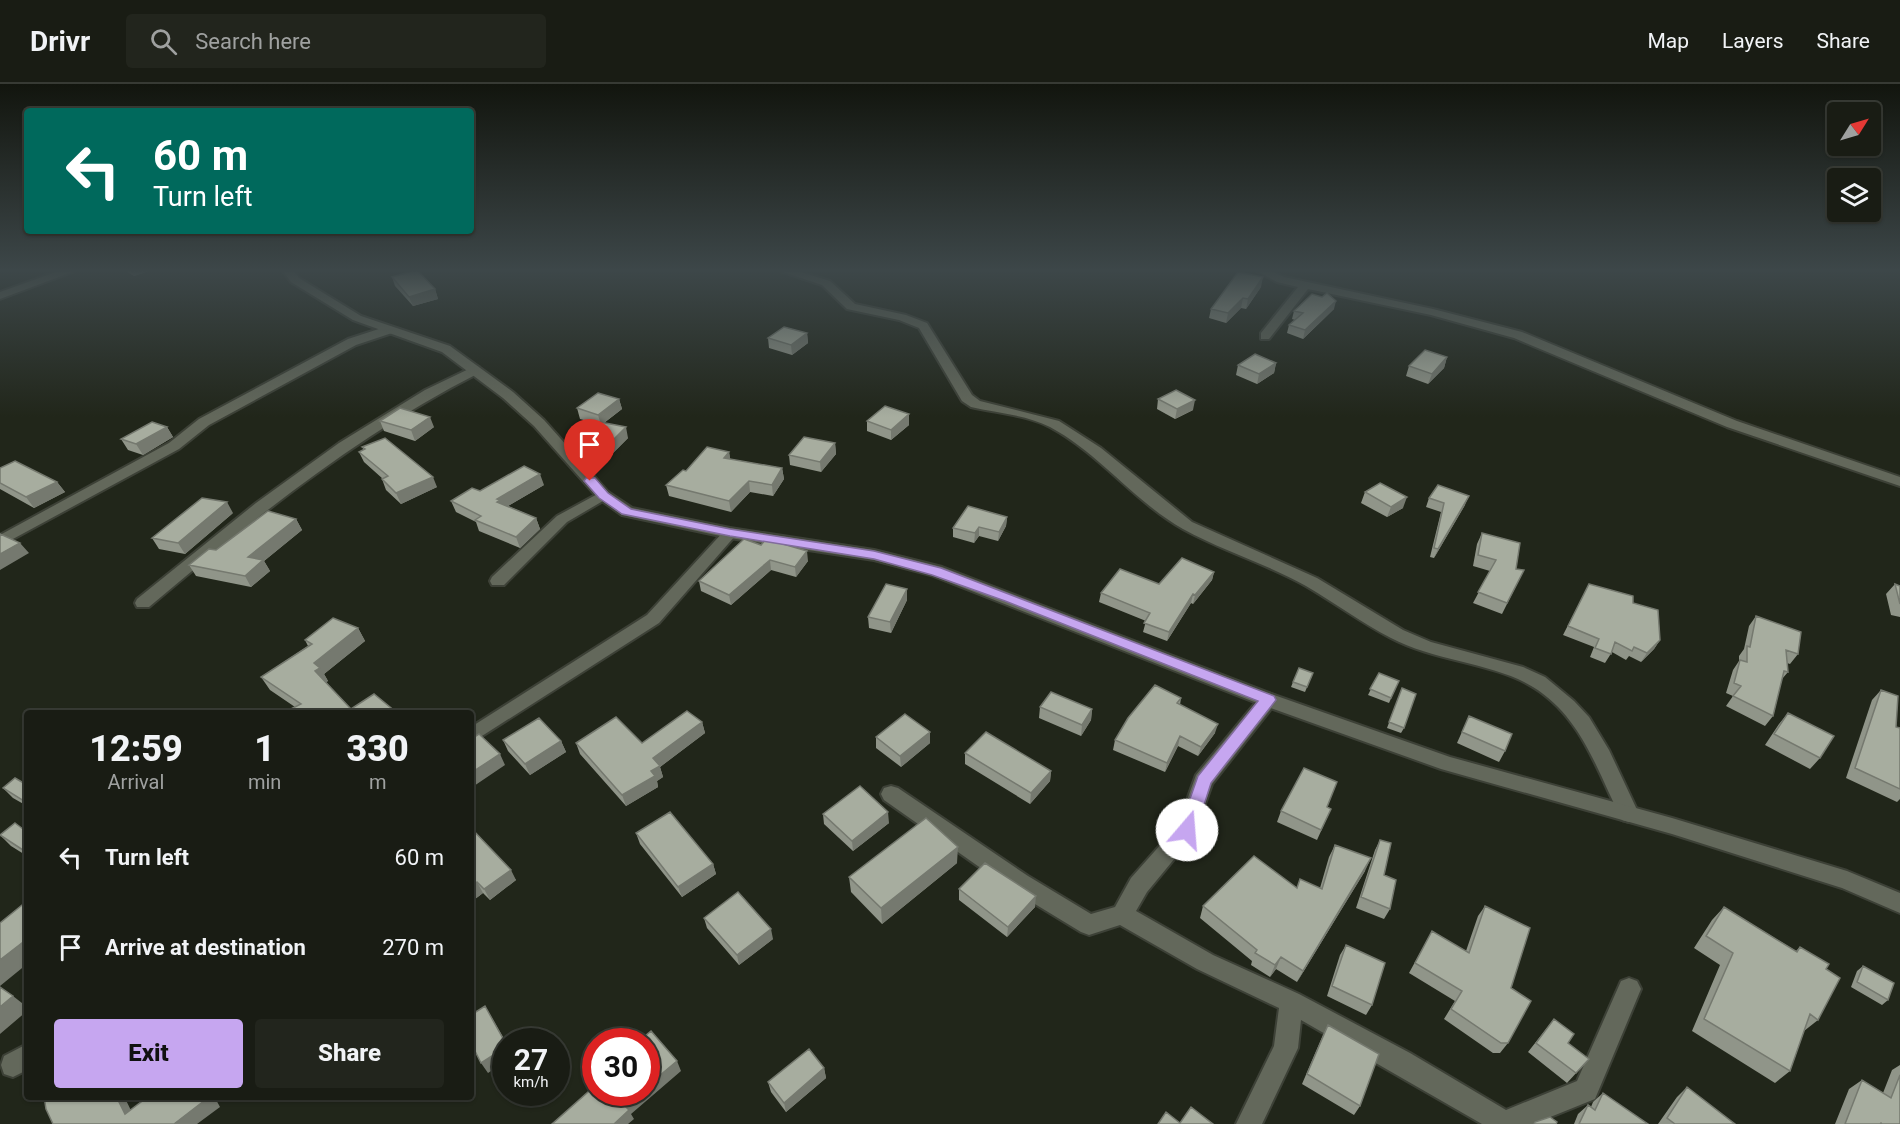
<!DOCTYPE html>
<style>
body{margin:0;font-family:Roboto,sans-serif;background:#22251d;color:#f1f3f6;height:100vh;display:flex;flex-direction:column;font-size:22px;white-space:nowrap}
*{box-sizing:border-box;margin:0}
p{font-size:20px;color:#9fa1a0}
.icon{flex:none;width:33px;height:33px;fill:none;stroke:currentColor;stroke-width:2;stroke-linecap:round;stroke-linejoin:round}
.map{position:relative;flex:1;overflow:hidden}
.details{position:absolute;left:24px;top:626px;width:450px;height:390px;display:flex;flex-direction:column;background:#191c14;border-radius:6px;box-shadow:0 2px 4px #0004,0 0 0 2px #373a34}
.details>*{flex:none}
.top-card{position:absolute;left:24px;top:24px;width:450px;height:126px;border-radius:6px;box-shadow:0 2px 4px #0004,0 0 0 2px #373a34;background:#00695c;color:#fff;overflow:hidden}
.needle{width:39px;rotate:53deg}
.buttons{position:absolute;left:1827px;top:18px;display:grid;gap:12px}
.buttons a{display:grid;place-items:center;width:54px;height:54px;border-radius:6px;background:#191c14;box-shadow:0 2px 4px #0004,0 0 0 2px #373a34;font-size:30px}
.speed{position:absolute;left:492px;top:944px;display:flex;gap:12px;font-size:30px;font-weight:700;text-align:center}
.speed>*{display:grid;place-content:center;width:78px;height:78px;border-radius:50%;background:#191c14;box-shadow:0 2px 4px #0004,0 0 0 2px #373a34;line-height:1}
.speed small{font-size:15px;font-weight:400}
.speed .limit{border:9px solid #d22;background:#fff;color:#111}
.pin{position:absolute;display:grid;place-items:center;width:51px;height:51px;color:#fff;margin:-62px -26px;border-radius:50% 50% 50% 0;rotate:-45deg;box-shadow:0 0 6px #0007}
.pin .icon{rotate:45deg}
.me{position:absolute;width:66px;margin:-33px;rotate:18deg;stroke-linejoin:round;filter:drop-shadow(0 0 4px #0008)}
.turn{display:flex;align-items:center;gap:21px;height:126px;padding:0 30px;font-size:27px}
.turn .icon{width:78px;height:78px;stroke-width:2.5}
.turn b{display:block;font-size:42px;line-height:51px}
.eta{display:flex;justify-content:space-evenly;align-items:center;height:102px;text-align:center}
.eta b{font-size:36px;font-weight:800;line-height:42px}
.action{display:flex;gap:12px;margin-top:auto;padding:12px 30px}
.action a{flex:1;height:69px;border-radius:6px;background:#c6a6f0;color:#111;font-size:24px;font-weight:800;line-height:69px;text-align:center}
.action a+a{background:#22251d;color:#f1f3f6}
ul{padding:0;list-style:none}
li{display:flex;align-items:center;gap:18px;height:90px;padding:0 30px}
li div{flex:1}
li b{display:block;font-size:22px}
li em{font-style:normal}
header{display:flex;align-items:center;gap:36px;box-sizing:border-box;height:84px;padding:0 30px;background:#191c14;border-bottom:2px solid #373a34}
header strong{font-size:28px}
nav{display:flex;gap:33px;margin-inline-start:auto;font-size:21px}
.search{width:420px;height:54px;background:#22251d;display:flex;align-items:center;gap:15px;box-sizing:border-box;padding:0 21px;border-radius:6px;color:#9fa1a0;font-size:22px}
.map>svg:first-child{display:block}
</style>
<header>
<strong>Drivr</strong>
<div class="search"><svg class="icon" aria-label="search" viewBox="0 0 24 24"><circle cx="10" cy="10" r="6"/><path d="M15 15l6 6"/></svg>Search here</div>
<nav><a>Map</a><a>Layers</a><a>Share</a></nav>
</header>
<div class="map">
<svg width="1900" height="1040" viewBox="0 0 1900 1040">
<rect width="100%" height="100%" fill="#21261a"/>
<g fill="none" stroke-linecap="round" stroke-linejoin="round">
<g stroke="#3d4137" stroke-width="4">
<path id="minor" d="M59 187H75L0 215V208Z
M780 187H797L830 197 855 220 906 231 927 239 972 311 980 317 1059 337 1101 364 1192 438 1317 494 1403 546 1431 558 1523 583 1545 593 1574 617 1589 633 1609 666 1639 730 1636 736 1629 738 1622 736C1597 687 1582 633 1533 603 1495 579 1434 577 1391 554 1362 539 1335 519 1306 502 1267 480 1223 467 1183 445 1135 418 1100 370 1050 343 1027 331 997 329 971 323L962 317 919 244 899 236 847 225 822 201Z
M1257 187H1271L1284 193 1433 225 1522 248 1737 337 1900 393V402L1727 343 1514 254 1431 231 1308 205 1269 255H1261V249L1298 203 1277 198Z
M388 242 392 243V249L356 261 209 341 179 365 0 462V451L169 359 199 335 348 255Z
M475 282 479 283V289C357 351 253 435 149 523H137L135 519 137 515 256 419 339 359 425 306Z
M603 407 608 408 610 411 608 414 567 438 504 501H492L490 497 492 493 557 432Z
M730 444 738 449 735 452 659 539 471 659V643L647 531 725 446Z
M1268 609 1274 611 1277 616 1274 621 1212 700 1194 751 1147 808 1136 827 1213 871 1299 910 1410 969 1506 1026 1577 997 1621 897 1629 894 1637 897 1641 905 1595 1015 1533 1040H1482L1301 936 1298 964 1262 1040H1236L1274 962 1279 924 1197 885 1120 841 1089 851 1081 848 1012 806 884 716 881 710 884 704 891 702 898 704 1028 792 1091 830 1115 823 1131 794 1178 741 1196 691 1262 611Z
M27 960V986L13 993 4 990 1 981 4 972Z"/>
</g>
<g stroke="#3d4137" stroke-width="4">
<path id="tertiary" d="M283 187H294L299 194 361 232 450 262 513 308 544 336 608 408 632 424 730 444 874 466 942 483 1274 611 1450 673 1672 734 1847 787 1900 809V829L1842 804 1672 750 1441 685 1262 621 931 491 874 476 730 454 622 431 598 414 534 342 503 314 442 268 353 236 291 198Z"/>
</g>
<use href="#minor" fill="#63685b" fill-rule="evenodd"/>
<use href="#tertiary" fill="#63685b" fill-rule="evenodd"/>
</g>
<path fill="#909589" d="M126 187H149L134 192Z
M392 193 435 205 438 215 413 222 395 202Z
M1261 203 1246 225 1241 224 1226 239 1209 234 1211 225Z
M1334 225 1303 255 1287 249 1289 241 1295 236 1292 235 1294 227Z
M807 249 808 259 792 271 769 264 768 254Z
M1447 273 1444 284 1428 300 1406 292 1409 282Z
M1276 279 1274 289 1257 300 1236 291 1238 281Z
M619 315 622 325 604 339 628 354 613 369 587 364 584 353 598 340 580 335 577 324Z
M1158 315 1193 326 1175 335 1157 325Z
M380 337 434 343 415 357 384 347Z
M867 337 909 341 891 356 867 347Z
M167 343 173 353 143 371 128 366 121 355Z
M835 359 836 370 821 388 790 381 789 371Z
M362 363 437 403 401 420 386 406 382 395H383L364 378 359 368 364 366Z
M729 368 730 375 782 384 784 395 773 412 750 408 731 428 669 412 666 401 686 387Z
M0 384 57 398 65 408 34 424 0 405Z
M544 401 508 422 536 434 540 445 520 464 479 447 476 438 456 428 451 417 480 407Z
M1365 408 1403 424 1387 433 1361 419Z
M1429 414 1465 421 1434 474 1430 473 1441 428 1426 423Z
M233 429 185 470 159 465 152 454Z
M1007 433 1006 442 998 457 979 452 974 459 953 453V444Z
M296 435 302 446 264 477 270 487 251 503 196 492 189 481 216 466Z
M1482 449 1516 485 1524 486 1502 530 1473 519 1490 487 1473 482 1477 460Z
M744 455 808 477 796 493 771 486 731 521 701 507 699 497Z
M1214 488 1212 496 1193 520 1191 519 1167 557 1143 548 1146 537 1099 518 1101 509 1159 500Z
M1589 500 1633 519 1660 556 1654 565 1641 578 1629 572 1626 576 1612 568 1605 579 1590 573 1594 563 1563 551Z
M1895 500 1900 502V533L1891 531 1886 510Z
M907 505V516L891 549 869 544 868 533Z
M1756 532 1798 570 1790 580 1787 579 1788 588 1782 595 1773 632 1765 642 1726 622 1733 612 1726 609 1733 586 1739 577V572L1744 565 1749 542Z
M358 544 365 557 324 590 328 597 326 598 351 625 397 628H294L291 625 295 623 270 606 261 593 308 562 305 556Z
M1313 589 1305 608 1291 603 1293 598Z
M1379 589 1399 597 1389 619 1368 611Z
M1402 604 1404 644 1401 649 1387 644Z
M1881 606 1896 643 1900 644V715L1897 718 1846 694 1872 616Z
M1181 614 1180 621 1215 649 1198 672 1178 662 1165 688 1113 666 1115 656Z
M1040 623 1092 625 1091 636 1081 652 1039 634Z
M1788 629 1820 674 1810 685 1765 661 1779 640Z
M1469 632 1505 667 1499 678 1457 659Z
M702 638 705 649 660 683 663 693 657 697 658 703 626 722 580 670 576 659H642Z
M876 653 930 659 901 683 876 664Z
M503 656 561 657 566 668 530 691 508 667Z
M965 669 1051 687 1050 697 1030 720 965 680Z
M27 701V722L13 714 3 704Z
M1327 723 1331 725 1317 756 1277 738 1281 727Z
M823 730 889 739 853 767 824 740Z
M471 744 516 796 490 816 483 809 471 818Z
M27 748V772L11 762 0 751Z
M636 749 713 780 716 790 682 813 640 760Z
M1380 756 1384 791 1390 825 1384 835 1356 824 1375 766Z
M1335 761 1365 787 1297 898 1276 885 1270 893 1251 881 1252 877 1200 834 1203 822 1297 804H1320L1329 773Z
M957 779 882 840 851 808 849 793Z
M959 805 1035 823 1007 853 959 816Z
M1485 822 1511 904 1508 959 1500 969H1493L1444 935 1455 917 1409 889 1432 847 1466 867 1478 832Z
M1724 823 1796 867 1800 863 1826 885 1818 936 1804 947 1790 987 1775 999 1692 947 1720 881 1694 864 1712 836Z
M704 834 773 855 739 881 707 844Z
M1346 861 1372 921 1366 931 1327 912 1340 871Z
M1863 882 1888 916 1882 921 1851 903 1857 887Z
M1554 935 1568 959 1589 975 1567 999 1528 968Z
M1328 941 1360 1022 1354 1031 1302 1000 1323 951Z
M1900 981V1040H1835L1849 1005 1862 996 1883 1009 1892 986Z
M824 984 826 994 786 1028 771 1008 768 998Z
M1687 1003 1735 1040H1658L1677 1013Z
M1603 1009 1648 1040H1574L1578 1030 1588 1021 1591 1023 1593 1018Z"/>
<path fill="#75796f" d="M131 187H149L134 192Z
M1263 193 1261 203 1246 225 1248 215Z
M435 205 438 215 413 222 409 213Z
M1243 214 1241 224 1226 239 1228 229Z
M1336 217 1334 225 1303 255 1305 246Z
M807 249 808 259 792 271 791 261Z
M1447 273 1444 284 1428 300 1432 290Z
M1276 279 1274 289 1257 300 1259 290Z
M619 315 622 325 601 341 598 331Z
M1195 316 1193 326 1175 335 1177 325Z
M909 330V341L891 356V346Z
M430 333 434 343 415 357 411 346Z
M167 343 173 353 143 371 136 360Z
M626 343 628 354 613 369 610 359Z
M835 359 836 370 821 388 820 378Z
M729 368 731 379 724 374Z
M782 384 784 395 773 412 772 401Z
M540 390 544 401 503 425 497 418V415Z
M433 393 437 403 401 420 396 409Z
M749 397 750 408 731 428 729 417Z
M57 398 65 408 34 424 26 413Z
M1469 412 1465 421 1434 474 1438 465Z
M1407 413 1403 424 1387 433 1391 423Z
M227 418 233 429 185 470 178 459Z
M1007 433 1006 442 998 457 999 448Z
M536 434 540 445 520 464 516 453Z
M296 435 302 446 264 477 270 487 251 503 245 492 248 473Z
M979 443V452L974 459 975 449Z
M20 459 29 469 0 486V470Z
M807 467 808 477 796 493 795 483Z
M770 476 771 486 731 521 729 511Z
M1214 488 1212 496 1193 520 1195 511Z
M907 505V516L891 549 890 538Z
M1193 510 1191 519 1167 557 1169 548Z
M358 544 365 557 324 590 328 597 323 600 315 587 314 579Z
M1660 556 1654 565 1641 578 1647 569Z
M1092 625 1091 636 1081 652 1082 641Z
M702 638 705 649 660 683 663 693 657 697 658 703 626 722 622 711 653 674Z
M1218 640 1215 649 1198 672 1201 663Z
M930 648V659L901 683 900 672Z
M1180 652 1178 662 1165 688 1167 679Z
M561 657 566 668 530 691 525 680Z
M500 670 505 681 471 704V689Z
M1051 687 1050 697 1030 720 1031 709Z
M888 728 889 739 853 767 852 757Z
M27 763V769L23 766Z
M958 763 957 779 882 840 881 824Z
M1371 774 1365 787 1297 898 1303 887Z
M713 780 716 790 682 813 678 803Z
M511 786 516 796 490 816 484 805Z
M477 798 483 809 471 818V803Z
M1036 812 1035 823 1007 853 1008 843Z
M771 845 773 855 739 881 737 871Z
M27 855V880L0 902V876Z
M1281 873 1276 885 1270 893 1275 881Z
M13 912 27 923V927L0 950V923Z
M485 922 506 958V960Z
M506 963V977L488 989 481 979Z
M677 977 681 987 631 1030 634 1035 628 1040H614L625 1022 641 1008H646V1003Z
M824 984 826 994 786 1028 784 1019Z
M116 1012H124L137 1039 125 1030Z
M209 1012H214L220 1023 197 1040H174Z"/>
<path fill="#a7ad9f" stroke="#75796f" stroke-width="1.5" d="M413 187H418L435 205 409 213 392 193Z
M1238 188 1263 193 1248 215 1243 214 1228 229 1211 225Z
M1327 209 1336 217 1305 246 1289 241 1303 229 1294 227 1312 210 1322 213Z
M784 243 807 249 791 261 768 254Z
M1425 266 1447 273 1432 290 1409 282Z
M1255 270 1276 279 1259 290 1238 281Z
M1176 306 1195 316 1177 325 1158 315Z
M598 309 619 315 598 331 577 324Z
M885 322 909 330 891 346 867 337Z
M400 324 430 333 411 346 380 337Z
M152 338 167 343 136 360 121 355Z
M600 338 626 343 610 359 584 353Z
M804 353 835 359 820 378 789 371Z
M385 354 433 393 396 409 382 395 388 392 359 368 365 365 362 363Z
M707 363 729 368 724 374 782 384 772 401 749 397 729 417 666 401 683 386 686 387Z
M15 377 57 398 26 413 0 399V384Z
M524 382 540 390 497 415 500 416 497 418 536 434 516 453 475 436 481 432 451 417 472 404 480 407Z
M1380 399 1407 413 1391 423 1365 408Z
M1438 401 1469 412 1438 465 1434 464 1444 419 1429 414Z
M202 414 227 418 178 459 152 454Z
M968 422 1007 433 999 448 979 443 975 449 953 444Z
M268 427 296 435 248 473 263 476 245 492 189 481 209 465 216 466Z
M1482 449 1520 459 1516 485 1524 486 1507 519 1478 508 1496 476 1478 471Z
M0 450 20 459 0 470Z
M744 455 761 461 766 455 807 467 795 483 770 476 729 511 699 497Z
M1182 474 1214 488 1195 511 1193 510 1169 548 1144 539 1150 529 1101 509 1120 485 1159 500Z
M886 500 907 505 890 538 868 533Z
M1589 500 1633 512V519L1658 526 1660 556 1647 569 1634 563 1632 567 1615 558 1611 570 1595 564 1599 555 1568 542Z
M1895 500 1900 502V520Z
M1756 532 1801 548 1798 570 1786 566 1788 588 1784 587 1773 632 1733 612 1741 602 1734 599 1740 576 1747 578V562L1750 563Z
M333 534 358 544 314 579 320 584 315 587 351 625 374 610 396 628H295L291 625 301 620 261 593 312 560 305 556Z
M1299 584 1313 589 1307 603 1293 598Z
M1379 589 1399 597 1391 614 1370 605Z
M1155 601 1181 614 1177 619 1218 640 1201 663 1180 652 1167 679 1115 656 1128 634Z
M1402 604 1416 610 1404 644 1389 638Z
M1881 606 1898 612 1896 643 1900 644V705L1855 684Z
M1051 608 1092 625 1082 641 1040 623Z
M687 627 702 638 653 674 660 682 651 687 655 692 622 711 576 659 616 633 642 659Z
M1788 629 1834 652 1820 674 1774 650Z
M905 630 930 648 900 672 876 653Z
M1469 632 1512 650 1505 667 1462 648Z
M539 634 561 657 525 680 503 656Z
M986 648 1051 687 1031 709 965 669Z
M479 650 500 670 471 689V655Z
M1304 684 1337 698 1327 723 1331 725 1321 746 1281 727Z
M15 694 27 701V719L3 704Z
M860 702 888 728 852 757 823 730Z
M670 728 713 780 678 803 636 749Z
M926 734 958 763 881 824 849 793Z
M15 739 27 748V763L23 766 0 751Z
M471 744 511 786 484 805 477 798 471 803Z
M1380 756 1391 759 1384 791 1396 796 1390 825 1361 813Z
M1335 761 1371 774 1303 887 1281 873 1275 881 1255 869 1257 866 1203 822 1254 772 1297 804 1300 795 1322 805Z
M985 779 1036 812 1008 843 959 805Z
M738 808 771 845 737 871 704 834Z
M27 817V855L0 876V839Z
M1485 822 1530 844 1511 904 1531 917 1508 959H1501L1451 925 1462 907 1415 879 1432 847 1469 869Z
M1724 823 1797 868 1800 863 1829 880 1826 885 1840 894 1818 936 1810 930 1790 987 1704 935 1733 869 1706 852Z
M1346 861 1385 879 1372 921 1332 902Z
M1863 882 1894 899 1888 916 1857 898Z
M0 903 13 912 0 923Z
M485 922 506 960V963L481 979 471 959V931Z
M1554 935 1574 950 1568 959 1589 975 1576 989 1536 959Z
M1328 941 1379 970 1360 1022 1307 990Z
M651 947 677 977 646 1003V957H639Z
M809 965 824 984 784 1019 768 998Z
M1900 991V1040H1882L1881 1039 1880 1040H1845L1862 996 1891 1014Z
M596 1001V1008H641L625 1022 629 1026 614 1040H552Z
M1687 1003 1735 1040H1675L1667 1034Z
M1603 1009 1648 1040H1579L1588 1021 1595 1026Z
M44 1012H116L125 1030 149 1012H209V1013L174 1040H53L46 1025Z
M1191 1023 1213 1040H1158L1166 1028 1180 1039Z
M1550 1033 1557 1038 1556 1040H1534L1535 1038Z"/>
<linearGradient id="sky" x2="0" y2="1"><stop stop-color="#12150e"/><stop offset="0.56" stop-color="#3d4749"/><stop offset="1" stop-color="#3d4749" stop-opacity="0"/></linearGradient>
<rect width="1900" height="333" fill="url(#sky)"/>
<path fill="#c6a6f0" stroke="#816c9c" stroke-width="1.5" d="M586 394H595L608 409 631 425 730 445 874 467 941 484 1274 612 1276 616 1211 699 1196 746 1193 750H1181L1179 746 1198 692 1258 617 1005 517 932 491 874 475 730 452 622 430 599 414 584 397Z"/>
</svg>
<div class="buttons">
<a><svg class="needle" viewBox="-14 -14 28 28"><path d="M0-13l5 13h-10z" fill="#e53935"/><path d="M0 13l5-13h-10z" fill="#9fa1a0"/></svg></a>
<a><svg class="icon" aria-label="layers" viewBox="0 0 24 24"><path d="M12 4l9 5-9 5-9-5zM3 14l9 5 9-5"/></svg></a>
</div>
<div class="speed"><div>27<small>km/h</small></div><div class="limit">30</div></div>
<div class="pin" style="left:590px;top:397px;background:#d93025"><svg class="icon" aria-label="arrive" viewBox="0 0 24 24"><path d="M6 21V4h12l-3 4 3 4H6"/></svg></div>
<svg class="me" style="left:1187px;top:746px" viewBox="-20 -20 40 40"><circle r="19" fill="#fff"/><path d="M0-13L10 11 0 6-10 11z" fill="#c6a6f0"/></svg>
<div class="top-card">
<div class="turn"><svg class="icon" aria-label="left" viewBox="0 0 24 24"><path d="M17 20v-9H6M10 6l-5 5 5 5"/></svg><div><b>60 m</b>Turn left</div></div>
</div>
<section class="details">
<div class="eta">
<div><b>12:59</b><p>Arrival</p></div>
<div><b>1</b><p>min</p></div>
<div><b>330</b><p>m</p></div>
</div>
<ul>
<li><svg class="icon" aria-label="left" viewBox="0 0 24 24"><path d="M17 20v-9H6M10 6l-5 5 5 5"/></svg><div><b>Turn left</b></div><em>60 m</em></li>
<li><svg class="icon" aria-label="arrive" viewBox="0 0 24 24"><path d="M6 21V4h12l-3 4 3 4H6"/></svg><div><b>Arrive at destination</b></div><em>270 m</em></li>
</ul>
<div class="action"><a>Exit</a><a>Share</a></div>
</section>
</div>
